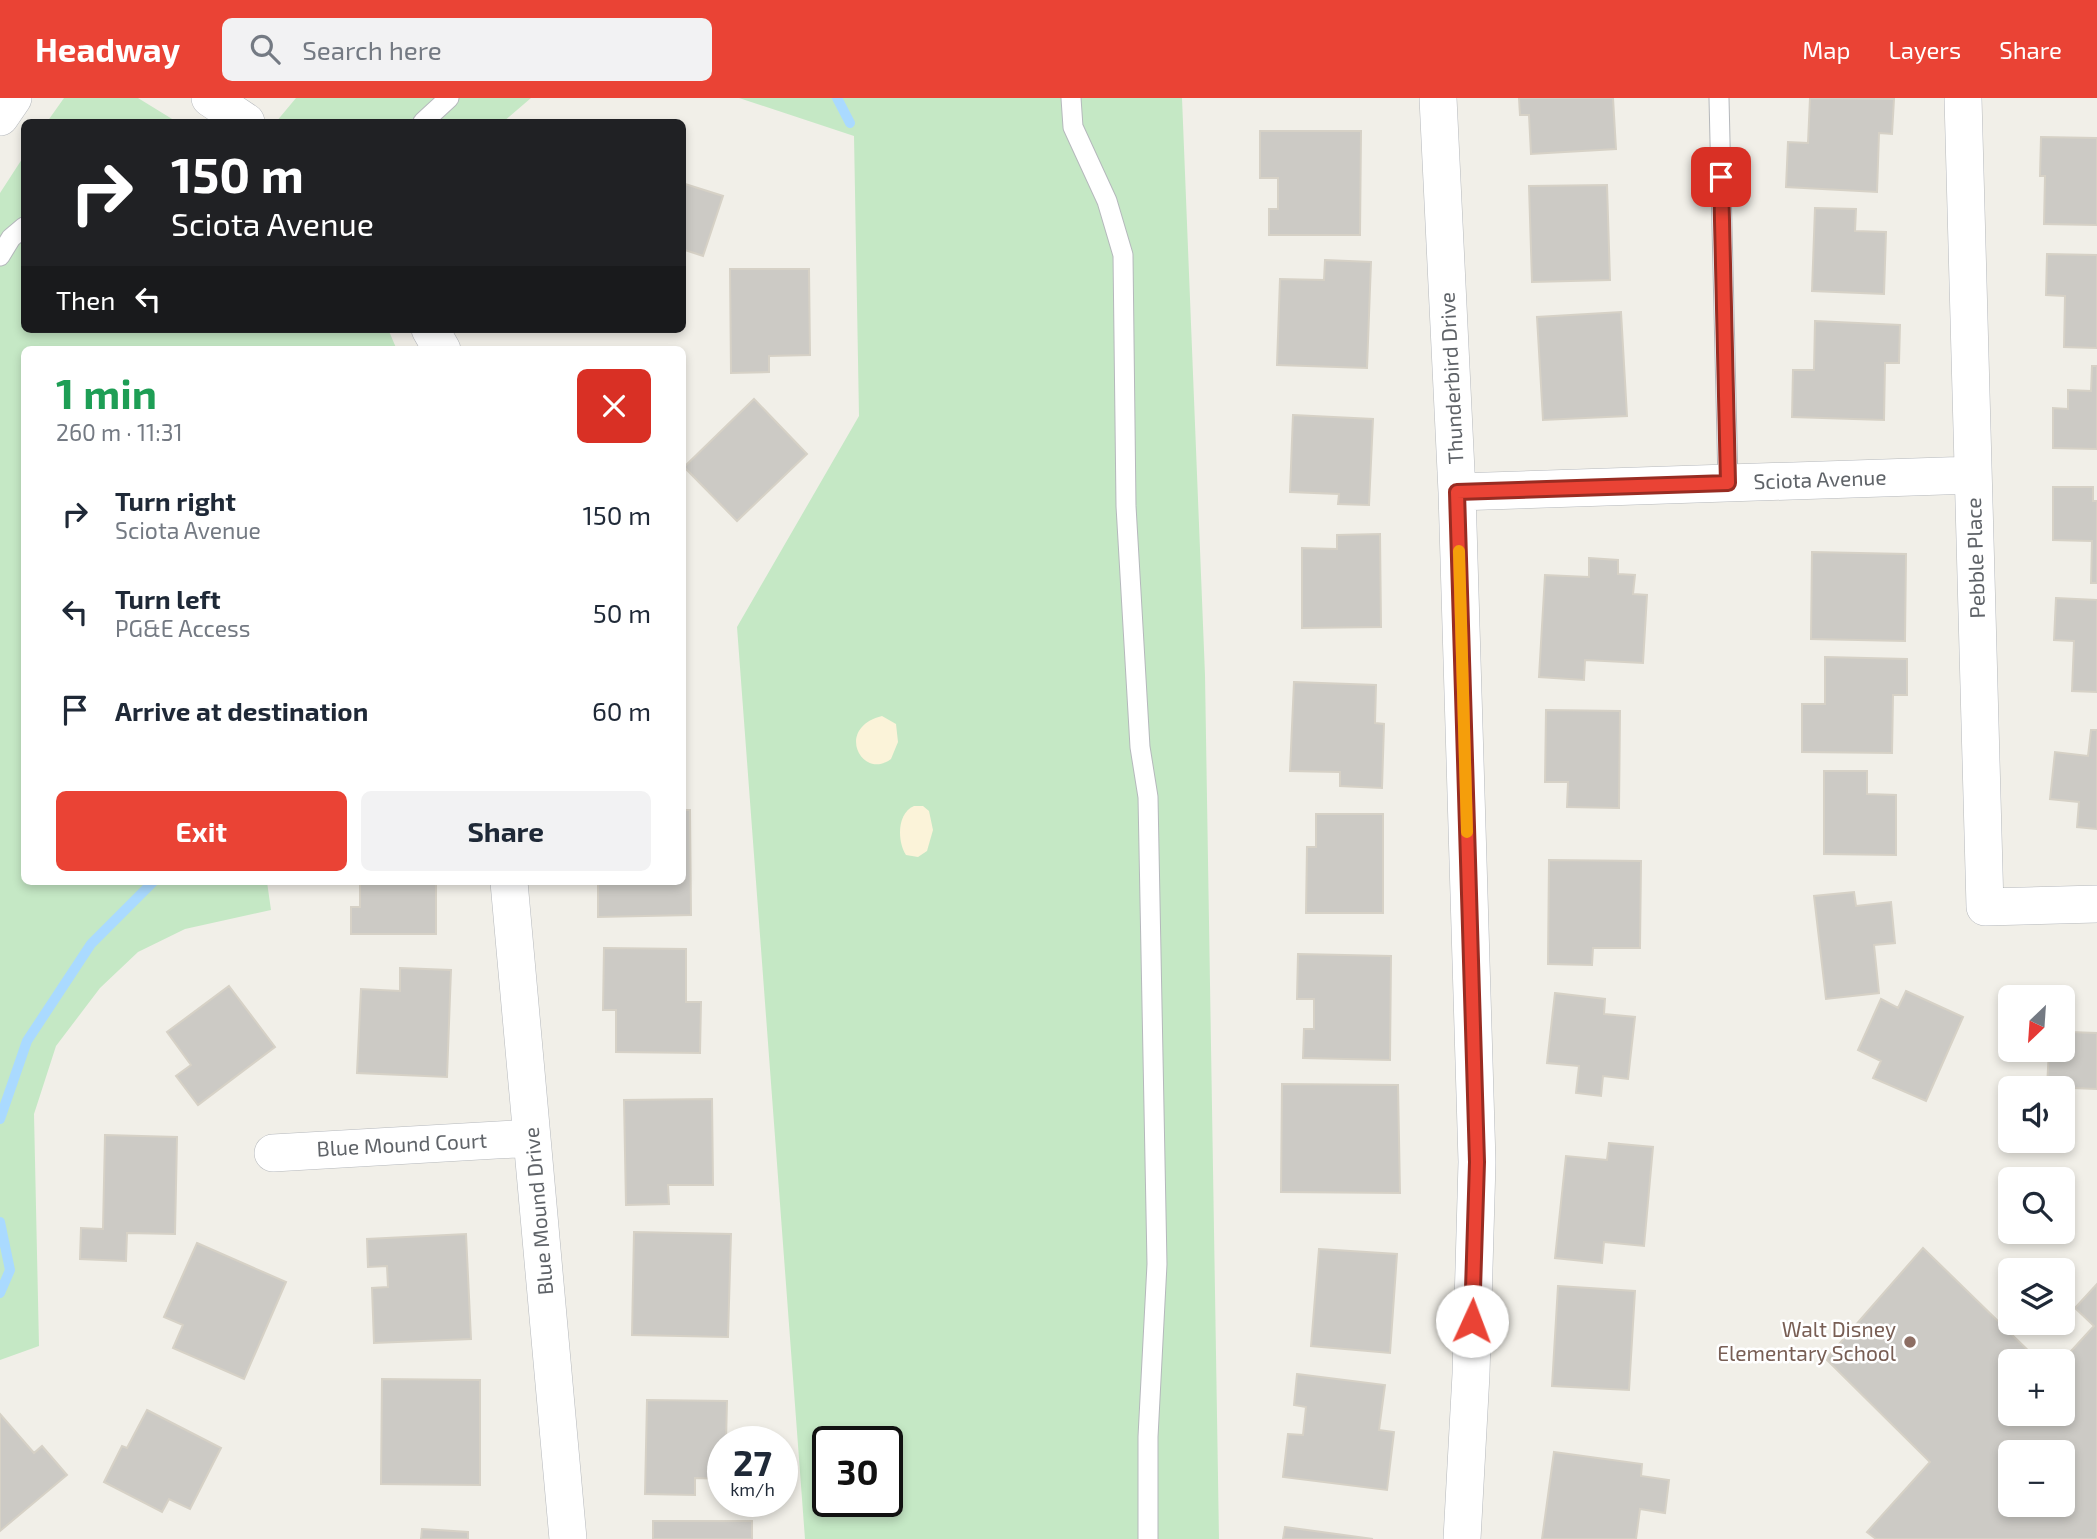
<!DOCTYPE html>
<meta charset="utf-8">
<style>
body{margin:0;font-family:"Exo 2",sans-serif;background:#f2f2f3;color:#1f2937;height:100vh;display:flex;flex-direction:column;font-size:26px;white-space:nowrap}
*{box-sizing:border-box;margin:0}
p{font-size:23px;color:#747a83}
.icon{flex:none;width:38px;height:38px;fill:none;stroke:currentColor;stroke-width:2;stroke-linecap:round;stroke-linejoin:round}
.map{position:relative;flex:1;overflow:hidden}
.panel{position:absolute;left:21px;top:248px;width:665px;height:539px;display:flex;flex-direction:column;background:#fff;border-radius:10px;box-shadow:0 4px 10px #0003}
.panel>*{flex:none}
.guide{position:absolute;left:21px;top:21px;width:665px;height:214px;border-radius:10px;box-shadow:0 4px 10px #0003;background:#202124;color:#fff;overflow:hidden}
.needle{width:46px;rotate:205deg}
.buttons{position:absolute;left:1998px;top:887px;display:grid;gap:14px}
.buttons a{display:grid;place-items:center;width:77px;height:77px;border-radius:10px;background:#fff;box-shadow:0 4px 10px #0003;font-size:35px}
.speed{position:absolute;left:707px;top:1328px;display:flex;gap:14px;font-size:35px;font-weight:700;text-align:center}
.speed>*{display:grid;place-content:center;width:91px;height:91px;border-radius:50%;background:#fff;box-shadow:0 4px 10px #0003;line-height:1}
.speed small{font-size:18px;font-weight:400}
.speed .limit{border:4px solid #111;border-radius:10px;background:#fff;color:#111}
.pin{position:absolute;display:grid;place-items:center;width:60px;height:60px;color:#fff;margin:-30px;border-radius:14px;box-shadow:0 4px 10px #0006}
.me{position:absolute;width:77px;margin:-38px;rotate:2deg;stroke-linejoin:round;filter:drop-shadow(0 0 5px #0008)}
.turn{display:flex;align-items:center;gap:24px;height:147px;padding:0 35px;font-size:32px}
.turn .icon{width:91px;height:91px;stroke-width:2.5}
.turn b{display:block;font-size:49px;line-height:60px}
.then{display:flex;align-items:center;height:66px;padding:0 35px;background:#0003;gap:14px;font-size:26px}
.round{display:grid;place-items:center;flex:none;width:74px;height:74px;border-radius:10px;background:#f2f2f3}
.headline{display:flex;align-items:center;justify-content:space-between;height:119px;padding:0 35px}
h1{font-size:42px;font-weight:700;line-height:52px;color:#1e9e55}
.action{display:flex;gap:14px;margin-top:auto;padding:14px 35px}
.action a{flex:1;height:80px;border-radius:10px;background:#ea4335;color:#fff;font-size:28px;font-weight:700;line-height:80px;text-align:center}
.action a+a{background:#f2f2f3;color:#1f2937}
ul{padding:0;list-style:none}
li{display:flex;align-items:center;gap:21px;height:98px;padding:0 35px}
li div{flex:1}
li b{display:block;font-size:26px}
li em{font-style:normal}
header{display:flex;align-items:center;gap:42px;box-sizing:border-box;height:98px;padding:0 35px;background:#ea4335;color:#fff}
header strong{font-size:33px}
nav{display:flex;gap:38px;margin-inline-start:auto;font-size:24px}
.search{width:490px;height:63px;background:#f2f2f3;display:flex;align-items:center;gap:18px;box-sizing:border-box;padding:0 24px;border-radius:10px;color:#747a83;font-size:26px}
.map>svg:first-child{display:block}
</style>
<header>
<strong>Headway</strong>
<div class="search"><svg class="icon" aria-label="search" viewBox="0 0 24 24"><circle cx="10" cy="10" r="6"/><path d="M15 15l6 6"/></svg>Search here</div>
<nav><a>Map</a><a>Layers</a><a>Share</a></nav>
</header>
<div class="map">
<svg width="2097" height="1441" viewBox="0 0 2097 1441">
<rect width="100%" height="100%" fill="#f1efe8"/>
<path fill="#c5e8c5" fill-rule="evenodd" d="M64 0H138L177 24H47Z
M296 0H531L503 24H276Z
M739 0H1182L1205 577 1219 1441H805L737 529 859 318 854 38ZM828 1344H887V1404H828Z
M24 58V231H388L397 252H24V784H267L271 812 185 831 138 854 100 890 56 948 34 1016 39 1248 0 1262V95Z"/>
<path fill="#fbf3d9" d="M882 618 896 626 898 644 891 661C862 683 834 630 882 618Z
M914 708H923L929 713 933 732 927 753 918 759 906 757C897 743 897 715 914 708Z"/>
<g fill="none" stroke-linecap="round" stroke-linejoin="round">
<path stroke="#aadaff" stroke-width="10" d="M837 0 850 25
M0 1021 27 943 91 846 153 784
M0 1124 10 1172 0 1195"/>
</g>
<path fill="#cccac5" stroke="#d6d1c6" stroke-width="2" fill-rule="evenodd" d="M1519 0H1613L1616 51 1531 56 1529 17H1520Z
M1810 0 1894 1 1892 36 1879 35 1877 94 1786 89 1788 44 1808 45Z
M1260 33H1361L1360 137H1269V111H1278V80H1260Z
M2041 39 2097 40V127L2044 126 2045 78H2040Z
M682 85 723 98 703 158 682 151Z
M1607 87 1610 182 1532 184 1529 88Z
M1815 110 1856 111 1855 133 1886 134 1884 196 1812 193Z
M2047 156 2097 157V250L2064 249 2065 198 2046 197Z
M1325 162 1371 164 1367 270 1277 267 1280 181 1324 182Z
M730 171H809L810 257 769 258V274L731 275Z
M1621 214 1627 318 1543 322 1537 219Z
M1815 223 1900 227 1899 265H1885L1884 322 1792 319 1793 272H1814Z
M2092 268H2097V351L2053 350V310L2068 311V292L2091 293Z
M754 301 807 356 737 423 684 369Z
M1293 317 1373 321 1369 407 1338 406 1339 396 1290 394Z
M2053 389H2093V403H2097V485H2091L2092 443 2053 442Z
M1380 436 1381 529 1302 530V450L1337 451V437Z
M1812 454 1906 456 1905 543 1811 541Z
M1589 460 1618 462V476L1635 477 1633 496 1647 497 1643 565 1585 562 1584 582 1539 579 1545 477 1589 479Z
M2056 500 2097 502V594L2072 593 2074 543 2054 542Z
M1825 559 1907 561V597H1893L1892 655 1802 654V606H1825Z
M1294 584 1376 587 1375 625 1384 626 1382 690 1340 688V674L1290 673Z
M1546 612 1620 613 1619 710 1567 709 1568 684H1545Z
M2091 632H2097V731L2077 729 2079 704 2050 701 2055 654 2088 658Z
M1824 673H1867V696L1896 697V757L1824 756Z
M682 712H690L691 817 598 819V784H682Z
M1316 716H1383V815H1306L1307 749H1316Z
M1549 762 1641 763 1640 850H1593L1592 867 1548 866Z
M360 784H436V836H351V809H360Z
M1854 794 1856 808 1891 804 1895 845 1874 847 1879 895 1826 901 1814 798Z
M604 850 686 851V904H701L700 955 616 954V912H603Z
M1298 856 1391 858 1390 962 1303 960 1304 931H1314V901H1297Z
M400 870 451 872 447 979 357 975 361 891 400 893Z
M229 888 275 949 198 1007 176 978 191 967 167 934Z
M1906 893 1963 919 1926 1003 1873 980 1881 963 1858 952 1881 901 1898 910Z
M1555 895 1605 901 1604 916 1635 919 1628 981 1603 978 1601 998 1576 995 1579 968 1547 965Z
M2063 910H2072L2070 934 2097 935V991L2047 989 2049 952H2063Z
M1282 986 1398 987 1400 1095 1281 1094Z
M712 1001 713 1087H668L669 1106 626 1107 624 1002Z
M105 1037 177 1039 175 1136 127 1135 126 1163 80 1161 81 1130 103 1131Z
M1609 1045 1653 1049 1644 1148 1604 1144 1602 1165 1555 1160 1566 1058 1607 1062Z
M634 1134 731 1136 728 1239 632 1237Z
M466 1136 471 1241 374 1245 372 1190 388 1189 387 1168 368 1169 367 1141Z
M197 1145 286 1184 244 1281 173 1250 183 1227 164 1219Z
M1923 1150 2040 1264H2011V1316H2063V1264H2061L2094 1228 2075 1210 2097 1186V1441H1876L1867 1434 1930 1364 1826 1261ZM2011 1354H2063V1407H2011Z
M1319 1151 1397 1156 1390 1255 1311 1248Z
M1558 1188 1635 1193 1629 1292 1552 1288Z
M1297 1276 1385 1287 1379 1332 1394 1334 1387 1392 1283 1379 1288 1336 1303 1337 1306 1309 1294 1307Z
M382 1281 480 1282V1387L381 1386Z
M647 1302 727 1303 726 1344H723V1381L695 1380V1397L645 1396Z
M147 1312 221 1350 190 1411 169 1401 162 1414 104 1384 122 1348 127 1350Z
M0 1316 34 1355 42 1348 67 1377 0 1433Z
M1554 1354 1642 1366 1641 1378 1669 1382 1665 1415 1640 1411 1636 1441H1542Z
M653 1423H752V1441H653Z
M1285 1429 1373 1441H1283Z
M422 1431 468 1434V1441H421Z"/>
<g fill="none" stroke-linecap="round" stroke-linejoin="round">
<g stroke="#b5b8bc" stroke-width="21">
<path id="service" d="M1071 0 1073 29 1107 103 1123 157 1126 408 1140 649 1148 699 1157 1166 1148 1339V1441
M1719 0 1728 385
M423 24 449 0
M0 158 11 140 24 129"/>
</g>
<g stroke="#b5b8bc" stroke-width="38">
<path id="minor" d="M210 0 246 24
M1438 0 1457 394 1477 1064 1471 1276 1462 1441
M1963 0 1985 809 2097 806
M0 19 13 0
M430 231 442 252
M1457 394 1973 377
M509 784 568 1441
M273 1055 532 1040"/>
</g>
<use href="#service" stroke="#fff" stroke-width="19"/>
<use href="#minor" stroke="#fff" stroke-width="37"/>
</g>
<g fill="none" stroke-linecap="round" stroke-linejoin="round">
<g stroke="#982c22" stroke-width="18">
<path id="route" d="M1472 1223 1477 1064 1457 394 1728 385 1721 79"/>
</g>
<use href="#route" stroke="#ea4335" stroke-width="12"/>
<path stroke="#f59e0b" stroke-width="12" d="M1459 453 1467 734"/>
</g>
<circle fill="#8d6e63" stroke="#fff" stroke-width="2.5" cx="1910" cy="1244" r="7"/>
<g text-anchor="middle" stroke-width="5" stroke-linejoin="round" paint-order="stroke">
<g font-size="21" fill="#5f6368" stroke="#fff">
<text transform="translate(1452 280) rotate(-93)" y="7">Thunderbird Drive</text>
<text transform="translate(1820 382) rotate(-2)" y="7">Sciota Avenue</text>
<text transform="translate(1976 460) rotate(-92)" y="7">Pebble Place</text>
<text transform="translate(402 1047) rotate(-3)" y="7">Blue Mound Court</text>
<text transform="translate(539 1113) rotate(-95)" y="7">Blue Mound Drive</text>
</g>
<g font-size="21" fill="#785e54" stroke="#fff" text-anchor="end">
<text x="1896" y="1239">Walt Disney<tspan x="1896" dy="24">Elementary School</tspan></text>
</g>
</g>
</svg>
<div class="buttons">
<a><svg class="needle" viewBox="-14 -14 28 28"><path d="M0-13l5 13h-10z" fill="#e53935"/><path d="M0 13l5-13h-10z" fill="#747a83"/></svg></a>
<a><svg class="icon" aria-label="sound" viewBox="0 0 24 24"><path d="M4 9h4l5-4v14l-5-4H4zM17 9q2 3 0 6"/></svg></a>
<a><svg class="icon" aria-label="search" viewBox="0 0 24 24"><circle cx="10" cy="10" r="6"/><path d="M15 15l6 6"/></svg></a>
<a><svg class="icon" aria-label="layers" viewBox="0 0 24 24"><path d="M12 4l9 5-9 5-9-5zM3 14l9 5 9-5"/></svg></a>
<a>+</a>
<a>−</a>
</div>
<div class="speed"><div>27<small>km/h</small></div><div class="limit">30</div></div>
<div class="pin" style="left:1721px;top:79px;background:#d93025"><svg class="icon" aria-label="arrive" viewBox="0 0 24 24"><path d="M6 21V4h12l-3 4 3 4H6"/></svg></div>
<svg class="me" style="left:1472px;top:1223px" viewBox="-20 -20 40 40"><circle r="19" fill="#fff"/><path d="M0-13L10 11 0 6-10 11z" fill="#ea4335"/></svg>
<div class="guide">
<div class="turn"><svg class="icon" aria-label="right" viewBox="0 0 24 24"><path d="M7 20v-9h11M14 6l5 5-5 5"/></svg><div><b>150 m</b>Sciota Avenue</div></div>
<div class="then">Then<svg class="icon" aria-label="left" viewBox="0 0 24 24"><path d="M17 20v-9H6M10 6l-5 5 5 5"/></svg></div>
</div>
<section class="panel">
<div class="headline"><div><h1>1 min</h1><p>260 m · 11:31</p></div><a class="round" style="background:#d93025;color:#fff"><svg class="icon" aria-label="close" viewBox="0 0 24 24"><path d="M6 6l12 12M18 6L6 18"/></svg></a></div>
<ul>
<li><svg class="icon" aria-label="right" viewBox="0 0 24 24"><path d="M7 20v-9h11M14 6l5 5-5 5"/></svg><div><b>Turn right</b><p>Sciota Avenue</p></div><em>150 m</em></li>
<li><svg class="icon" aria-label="left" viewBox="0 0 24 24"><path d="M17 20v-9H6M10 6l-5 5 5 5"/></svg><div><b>Turn left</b><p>PG&amp;E Access</p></div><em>50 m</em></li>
<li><svg class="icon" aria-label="arrive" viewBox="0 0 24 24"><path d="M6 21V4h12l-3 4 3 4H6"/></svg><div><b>Arrive at destination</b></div><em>60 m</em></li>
</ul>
<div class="action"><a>Exit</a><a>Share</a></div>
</section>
</div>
